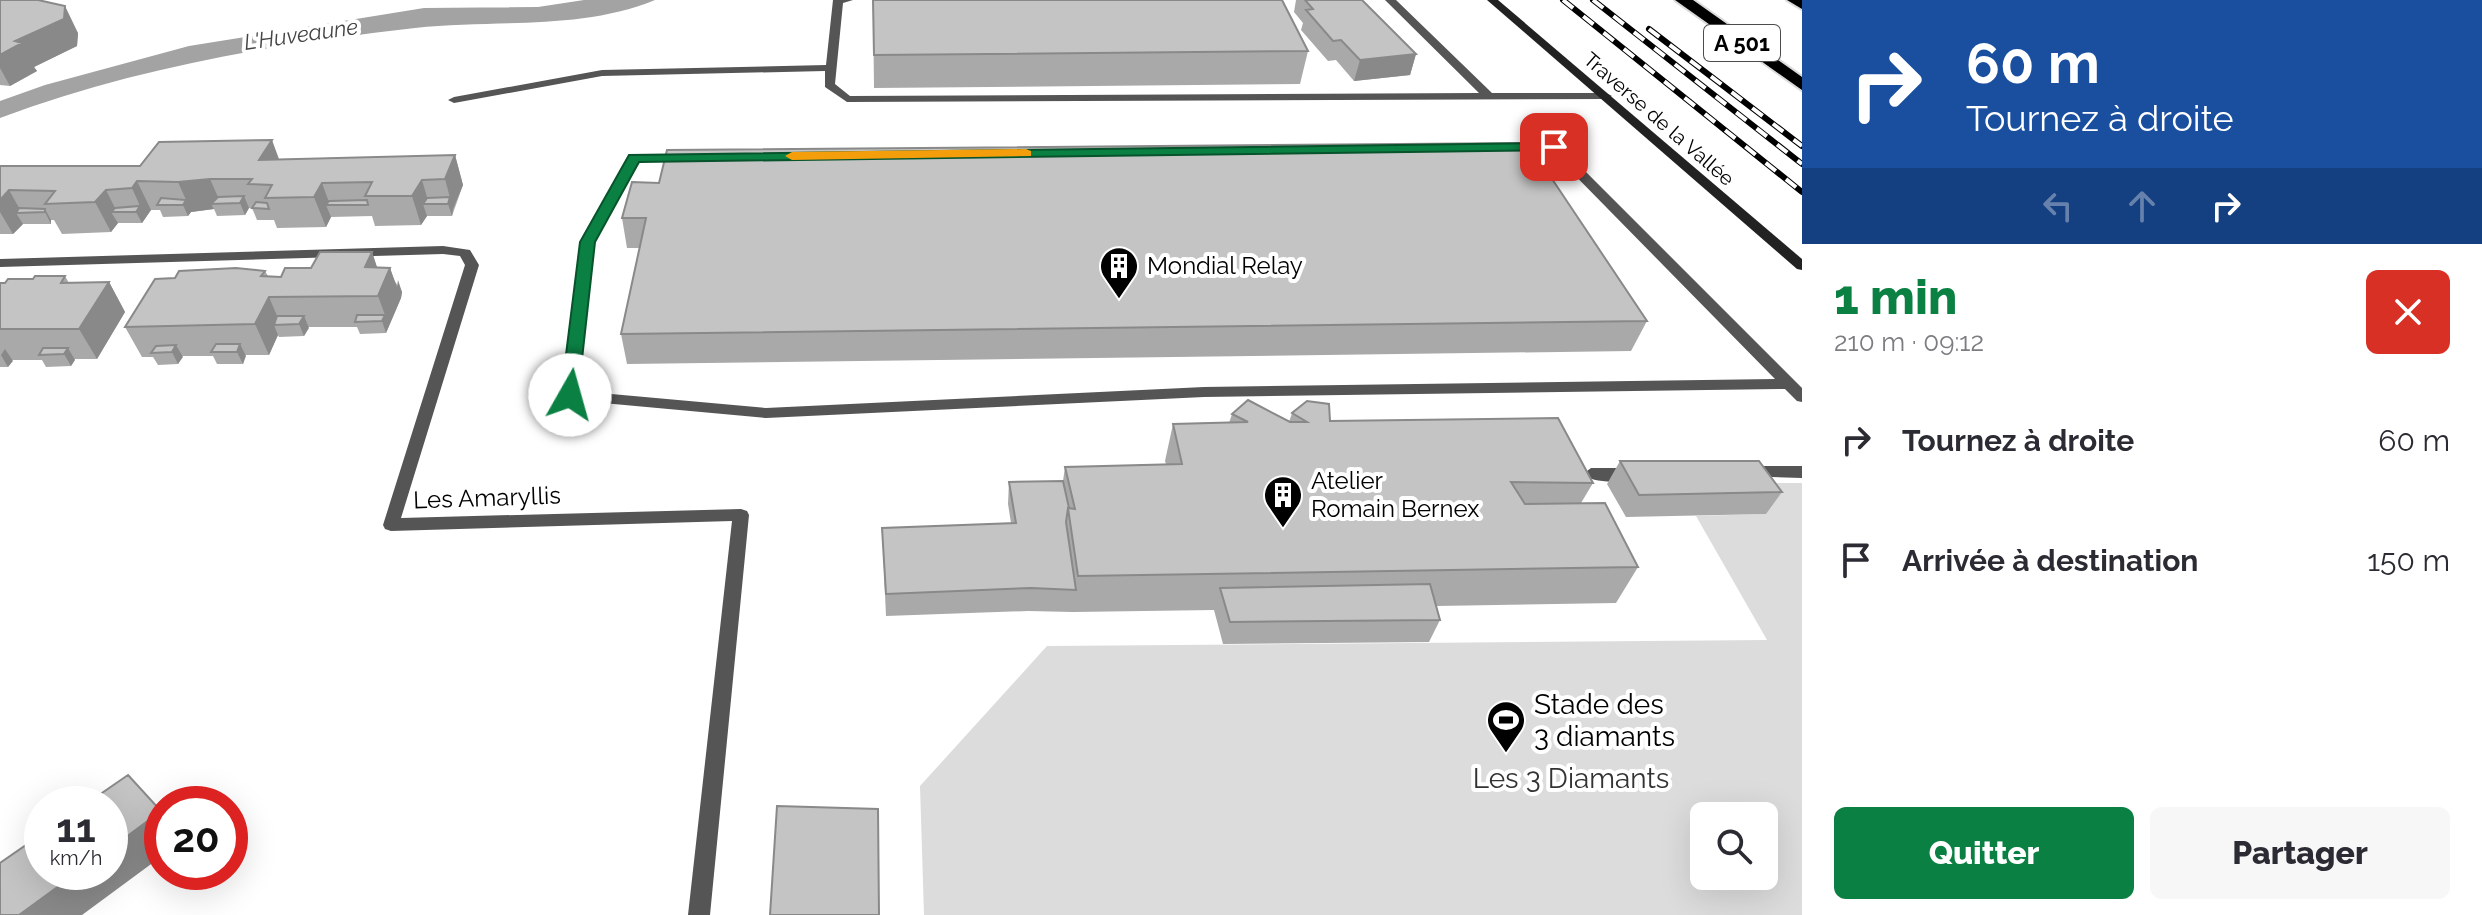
<!DOCTYPE html>
<html lang="fr">
<meta charset="utf-8">
<style>
body{margin:0;font-family:Raleway,sans-serif;background:#f7f7f7;color:#2b2b33;height:100vh;display:flex;flex-direction:column;font-size:30px;white-space:nowrap}
*{box-sizing:border-box;margin:0}
p{font-size:26px;color:#7c7c81}
.icon{flex:none;width:44px;height:44px;fill:none;stroke:currentColor;stroke-width:2;stroke-linecap:round;stroke-linejoin:round}
.map{position:relative;flex:1;overflow:hidden}
.panel{display:flex;flex-direction:column;background:#fff;width:680px}
.panel>*{flex:none}
.banner{background:#1a4fa0;color:#fff;overflow:hidden}
.tools{position:absolute;left:1690px;top:802px;display:grid;gap:16px}
.tools a{display:grid;place-items:center;width:88px;height:88px;border-radius:12px;background:#fff;box-shadow:0 8px 32px #0002;font-size:40px}
.speed{position:absolute;left:24px;top:786px;display:flex;gap:16px;font-size:40px;font-weight:700;text-align:center}
.speed>*{display:grid;place-content:center;width:104px;height:104px;border-radius:50%;background:#fff;box-shadow:0 8px 32px #0002;line-height:1}
.speed small{font-size:20px;font-weight:400}
.speed .limit{border:12px solid #d22;background:#fff;color:#111}
.pin{position:absolute;display:grid;place-items:center;width:68px;height:68px;color:#fff;margin:-34px;border-radius:16px;box-shadow:0 4px 12px #0006}
.me{position:absolute;width:88px;margin:-44px;rotate:7deg;stroke-linejoin:round;filter:drop-shadow(0 0 6px #0008)}
.turn{display:flex;align-items:center;gap:28px;height:168px;padding:0 32px;font-size:36px}
.turn .icon{width:104px;height:104px;stroke-width:2.5}
.turn b{display:block;font-size:56px;line-height:68px}
.lanes{display:flex;align-items:center;height:76px;padding:0 32px;background:#0003;justify-content:center;gap:40px;direction:ltr}
.lanes .off{opacity:.35}
.round{display:grid;place-items:center;flex:none;width:84px;height:84px;border-radius:12px;background:#f7f7f7}
.overview{display:flex;align-items:center;justify-content:space-between;height:136px;padding:0 32px}
h1{font-size:48px;font-weight:800;line-height:60px;color:#0b8043}
.primary-button{display:flex;gap:16px;margin-top:auto;padding:16px 32px}
.primary-button a{flex:1;height:92px;border-radius:12px;background:#0b8043;color:#fff;font-size:32px;font-weight:800;line-height:92px;text-align:center}
.primary-button a+a{background:#f7f7f7;color:#2b2b33}
ul{padding:0;list-style:none}
li{display:flex;align-items:center;gap:24px;height:120px;padding:0 32px}
li div{flex:1}
li b{display:block;font-size:30px}
li em{font-style:normal}
main{display:flex;flex:1;min-height:0}
.map>svg:first-child{display:block}
</style>
<main>
<div class="map">
<svg width="1802" height="915" viewBox="0 0 1802 915">
<rect width="100%" height="100%" fill="#fff"/>
<path fill="#dcdcdc" fill-rule="evenodd" d="M1744 483H1802V915H924L920 786 1047 646 1767 640 1696 516 1766 514ZM1704 816H1764V876H1704Z"/>
<path fill="#a3a3a3" d="M584 0H655C579 31 495 19 415 28 274 44 133 68 0 118V101L45 85 189 46 424 8 538 7Z"/>
<g fill="none" stroke-linecap="round" stroke-linejoin="round">
<g stroke="#dbdbdb" stroke-width="4">
<path id="highway" d="M1675 0H1693L1802 77V90Z
M1787 0H1802V9Z"/>
</g>
<path fill="#555" fill-rule="evenodd" d="M833 0H853L843 3 835 84 850 96 1479 93 1385 0H1396L1492 93H1606L1612 96 1606 99 847 102 825 87V71L602 76 454 103 448 100 454 97 602 70 826 65Z
M1554 143 1558 144 1802 388V402L1797 401 1785 389 1204 397 766 418 570 400 562 395 580 242 628 158 634 154H684L690 158 684 162H638L594 242 578 391 766 408 1204 387 1775 379 1551 151 1511 152 1505 148 1511 144Z
M1748 466H1802V478L1742 476 1740 472 1742 468Z
M1591 468H1632L1640 474C1631 484 1592 484 1583 474Z"/>
<path fill="#555" fill-rule="evenodd" d="M443 246 470 250 479 265 401 518 741 509 747 511 749 515 710 915H688L732 521 391 531 385 529 383 525 465 265 460 256 443 254 0 267V259Z"/>
<path fill="#222" fill-rule="evenodd" d="M1487 0H1498L1802 259V270L1797 269Z"/>
<use href="#highway" fill="#000" fill-rule="evenodd"/>
<g stroke="#000" stroke-width="6">
<path id="rail" d="M1563 0 1802 192
M1593 0 1802 164
M1649 29 1802 146"/>
</g>
<use href="#rail" stroke="#fff" stroke-width="4" stroke-dasharray="13" stroke-linecap="butt"/>
</g>
<path fill="#a9a9a9" d="M0 0 78 33 77 46 34 67 37 71 10 86 0 85Z
M873 0 1308 51 1300 84 874 88Z
M1296 0H1362L1416 54 1410 75 1354 81 1336 60 1328 61 1301 30 1303 23 1294 12Z
M455 155 463 185 452 216H427L421 225 375 226 372 216 331 217 326 227 277 228 274 220H257L252 208H249L245 215 217 216 214 209 191 212 188 216 163 217 160 210H151L142 223H118L111 232 62 234 54 220H51V224H23L13 234H0V166H140L279 159Z
M632 182 1647 321 1631 351 627 364 621 334 640 248H627L622 218Z
M372 252 377 268H390L394 280 402 292 401 298 386 333 360 334 357 327H308L304 336 279 337 278 335 269 355H245L243 364H217L213 356H182L178 364 158 365 153 357H142L125 327 265 271 268 276 281 277Z
M65 276 69 283 109 282 125 312 97 359H75L71 366 46 367 42 360H12L8 367H0V283Z
M1292 413 1593 483 1581 503 1638 567 1616 603 1436 606 1440 620 1429 642 1223 644 1214 610 1073 612 1028 611 886 616 882 528 1011 523 1008 504 1009 482 1063 481 1065 467 1166 464 1165 461 1173 424 1229 423 1232 414 1289 422Z
M1620 461 1782 492 1766 514 1626 517 1607 484Z"/>
<path fill="#898989" d="M65 6 78 33 77 46 34 67 37 71 10 86 0 68V55L15 41Z
M1416 54 1410 75 1354 81 1360 60Z
M272 140 283 170 259 160Z
M455 155 463 185 453 209 445 179Z
M210 179 221 204H211L214 209 191 212 188 216 183 205 186 200 178 182Z
M422 180 429 204H423L427 216 421 225 412 196Z
M137 181 151 210 142 223 136 212 140 206 132 188Z
M322 183 330 205H326L331 217 326 227 314 197Z
M9 190 22 213H16L23 224 13 234 0 212V200Z
M106 190 117 212H111L118 223 111 232 95 202Z
M244 196 249 208 245 215 240 203Z
M450 197 453 209 452 216 448 204Z
M45 209 51 220V224L45 212Z
M372 252 382 282 365 267Z
M390 268 397 287 398 280 402 292 401 298 386 333 382 321 385 315 378 296Z
M109 282 125 312 97 359 79 329Z
M269 297 281 325H274L278 335 269 355 255 324Z
M304 316 309 328 304 336 299 324Z
M240 344 246 356 243 364 237 352Z
M176 345 183 357 178 364 172 352Z
M68 348 75 360 71 366 64 354Z
M5 349 13 361 8 367 1 355Z
M161 811 162 856 82 915H19L78 872H110V849Z"/>
<path fill="#c4c4c4" stroke="#898989" stroke-width="2" d="M0 0H38L65 6 64 19 15 41 22 43 0 55Z
M873 0H1282L1308 51 874 55Z
M1305 0H1362L1416 54 1360 60 1341 40 1333 41 1306 10 1313 9Z
M272 140 259 160 455 155 445 179 422 180 412 196H365L372 182 322 183 314 197 265 198 272 185 248 184 252 179H210L178 182 137 181 132 188 106 190 95 202 45 204 55 191 9 190 0 200V166H140L159 142Z
M1528 143 1647 321 621 334 646 218H622L632 182 659 183 667 150Z
M244 196 240 203 211 204 218 197Z
M450 197 448 204H423L427 198Z
M161 198 186 200 183 205H157Z
M367 200 368 205H326L329 201Z
M256 202 267 203 269 209 252 208Z
M140 206 136 212H111L115 208Z
M19 208 45 209V212L16 213Z
M320 252H372L365 267 390 268 378 296 269 297 255 324 125 327 155 279 175 278 179 271 236 268 265 271 261 276 281 277 285 268H311Z
M35 276H65L61 283 109 282 79 329H0V283H5L8 279H33Z
M357 315H385L382 321 355 322Z
M277 316H304L299 324 274 325Z
M216 344H240L237 352H211Z
M176 345 172 352 151 353 156 346Z
M43 348H68L64 354 39 355Z
M1248 400 1290 422H1307L1292 413 1307 401 1329 404 1330 421 1558 418 1593 483 1511 482 1525 504 1605 503 1638 567 1078 576 1068 508 1075 509 1065 467 1182 464 1173 424 1248 422 1232 414Z
M1620 461H1759L1782 492 1639 495Z
M1063 481 1069 508H1068L1066 522 1076 590 1031 588 886 594 882 528 1016 523 1009 482Z
M1430 584 1440 620 1230 622 1220 588Z
M128 775 161 811 110 849V804H86Z
M777 806 878 809 879 915H770Z
M42 834V872H78L19 915H0V863Z"/>
<path fill="#0b8043" stroke="#07532c" stroke-width="2" d="M1554 143 1561 147 1559 150 639 162 595 242 578 395 570 401 561 395 580 242 629 155Z"/>
<path fill="#f59e0b" d="M1026 149 1031 151V156L792 160 785 156 792 152Z"/>
<defs>
<g id="building-pin" transform="scale(2)"><path d="M0 17L-7.5 6A9.5 9.5 0 1 1 7.5 6Z" fill="#000" stroke="#fff"/><path d="M-4-6H4V6H1V3H-1V6H-4ZM-2.5-4.3h1.7v1.8h-1.7ZM.8-4.3h1.7v1.8H.8ZM-2.5-1h1.7V.8h-1.7ZM.8-1h1.7V.8H.8Z" fill="#fff"/></g>
<g id="stadium-pin" transform="scale(2)"><path d="M0 17L-7.5 6A9.5 9.5 0 1 1 7.5 6Z" fill="#000" stroke="#fff"/><path d="M0-5a6.5 5 0 1 0 0 10a6.5 5 0 1 0 0-10ZM-3.5-1.8h7v3.6h-7Z" fill="#fff"/></g>
</defs>
<g fill-rule="evenodd">
<use href="#building-pin" x="1119" y="266"/>
<use href="#building-pin" x="1283" y="495"/>
<use href="#stadium-pin" x="1506" y="720"/>
</g>
<g text-anchor="middle" stroke-width="8" stroke-linejoin="round" paint-order="stroke">
<g font-size="20" fill="#000" stroke="#fff">
<text transform="translate(1659 119) rotate(41)" y="7">Traverse de la Vallée</text>
</g>
<g font-size="22" font-style="italic" fill="#444" stroke="#fff">
<text transform="translate(301 34) rotate(-8)" y="8">L'Huveaune</text>
</g>
<rect fill="#fff" stroke="#4c4c4c" stroke-width="2" x="1704" y="25" width="76" height="36" rx="6"/>
<g font-size="22" font-weight="bold" fill="#000">
<text x="1742" y="51">A 501</text>
</g>
<g font-size="24" fill="#000" stroke="#fff" text-anchor="start">
<text x="1147" y="274">Mondial Relay</text>
<text x="1311" y="489">Atelier<tspan x="1311" dy="28">Romain Bernex</tspan></text>
</g>
<g font-size="24" fill="#000" stroke="#fff">
<text transform="translate(487 498) rotate(-2)" y="8">Les Amaryllis</text>
</g>
<g font-size="28" fill="#000" stroke="#fff" text-anchor="start">
<text x="1534" y="714">Stade des<tspan x="1534" dy="32">3 diamants</tspan></text>
</g>
<g font-size="28" fill="#333" stroke="#fff">
<text x="1571" y="788">Les 3 Diamants</text>
</g>
</g>
</svg>
<div class="tools">
<a><svg class="icon" aria-label="search" viewBox="0 0 24 24"><circle cx="10" cy="10" r="6"/><path d="M15 15l6 6"/></svg></a>
</div>
<div class="speed"><div>11<small>km/h</small></div><div class="limit">20</div></div>
<div class="pin" style="left:1554px;top:147px;background:#d93025"><svg class="icon" aria-label="arrive" viewBox="0 0 24 24"><path d="M6 21V4h12l-3 4 3 4H6"/></svg></div>
<svg class="me" style="left:570px;top:395px" viewBox="-20 -20 40 40"><circle r="19" fill="#fff"/><path d="M0-13L10 11 0 6-10 11z" fill="#0b8043"/></svg>
</div>
<section class="panel">
<div class="banner">
<div class="turn"><svg class="icon" aria-label="right" viewBox="0 0 24 24"><path d="M7 20v-9h11M14 6l5 5-5 5"/></svg><div><b>60 m</b>Tournez à droite</div></div>
<div class="lanes"><svg class="icon off" aria-label="left" viewBox="0 0 24 24"><path d="M17 20v-9H6M10 6l-5 5 5 5"/></svg><svg class="icon off" aria-label="ahead" viewBox="0 0 24 24"><path d="M12 20V5M6 11l6-6 6 6"/></svg><svg class="icon" aria-label="right" viewBox="0 0 24 24"><path d="M7 20v-9h11M14 6l5 5-5 5"/></svg></div>
</div>
<div class="overview"><div><h1>1 min</h1><p>210 m · 09:12</p></div><a class="round" style="background:#d93025;color:#fff"><svg class="icon" aria-label="close" viewBox="0 0 24 24"><path d="M6 6l12 12M18 6L6 18"/></svg></a></div>
<ul>
<li><svg class="icon" aria-label="right" viewBox="0 0 24 24"><path d="M7 20v-9h11M14 6l5 5-5 5"/></svg><div><b>Tournez à droite</b></div><em>60 m</em></li>
<li><svg class="icon" aria-label="arrive" viewBox="0 0 24 24"><path d="M6 21V4h12l-3 4 3 4H6"/></svg><div><b>Arrivée à destination</b></div><em>150 m</em></li>
</ul>
<div class="primary-button"><a>Quitter</a><a>Partager</a></div>
</section>
</main>
